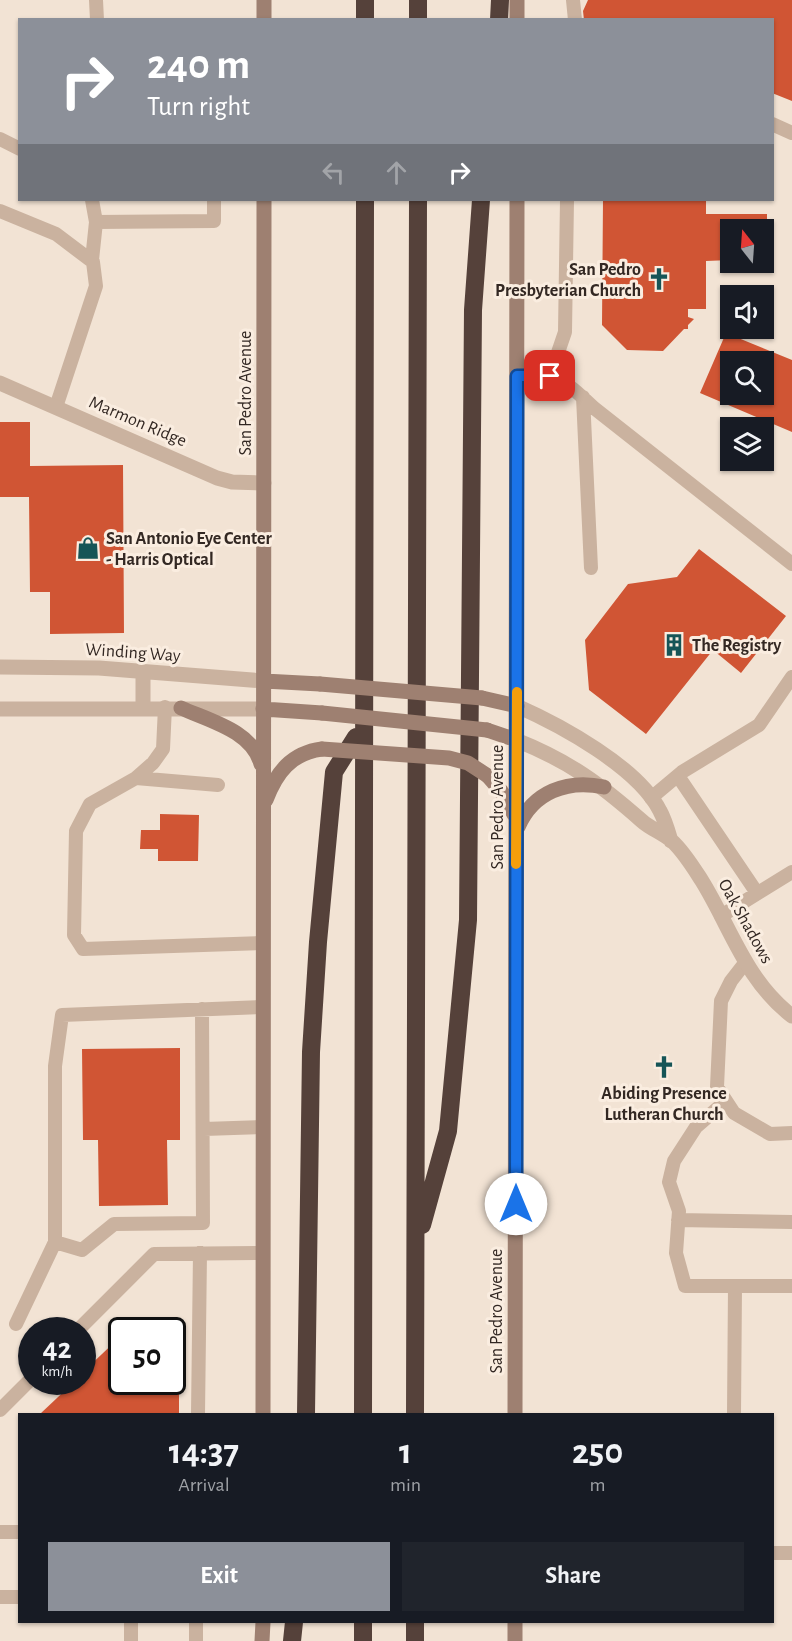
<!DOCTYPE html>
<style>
body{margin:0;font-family:"Alegreya Sans",sans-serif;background:#20242c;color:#f1f3f6;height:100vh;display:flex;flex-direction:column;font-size:22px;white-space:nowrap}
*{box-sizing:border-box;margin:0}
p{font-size:20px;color:#9ea1a6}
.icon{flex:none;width:33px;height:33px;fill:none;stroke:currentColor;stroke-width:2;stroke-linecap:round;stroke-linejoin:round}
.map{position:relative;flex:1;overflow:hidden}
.details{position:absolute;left:18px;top:1413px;width:756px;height:210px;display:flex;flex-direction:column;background:#171b24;border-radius:0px;box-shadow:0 2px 4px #0004}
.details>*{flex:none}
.hud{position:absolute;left:18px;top:18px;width:756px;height:183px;border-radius:0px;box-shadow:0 2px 4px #0004;background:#8c9099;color:#fff;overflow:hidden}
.needle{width:39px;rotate:343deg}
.buttons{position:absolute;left:720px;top:219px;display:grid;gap:12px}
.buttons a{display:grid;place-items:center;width:54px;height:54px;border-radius:0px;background:#171b24;box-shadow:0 2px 4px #0004;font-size:30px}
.speed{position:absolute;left:18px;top:1317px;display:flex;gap:12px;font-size:30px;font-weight:700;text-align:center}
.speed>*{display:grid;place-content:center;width:78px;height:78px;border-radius:50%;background:#171b24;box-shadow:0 2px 4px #0004;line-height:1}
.speed small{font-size:15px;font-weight:400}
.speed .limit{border:3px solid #111;border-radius:9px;background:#fff;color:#111}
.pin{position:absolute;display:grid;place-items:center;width:51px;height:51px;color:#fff;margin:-26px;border-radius:12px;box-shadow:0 3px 9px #0006}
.me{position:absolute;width:66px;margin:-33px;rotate:0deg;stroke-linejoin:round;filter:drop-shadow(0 0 4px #0008)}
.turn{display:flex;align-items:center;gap:21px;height:126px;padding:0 30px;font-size:27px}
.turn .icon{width:78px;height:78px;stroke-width:2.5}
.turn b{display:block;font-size:42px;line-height:51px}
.lanes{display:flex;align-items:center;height:57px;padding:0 30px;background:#0003;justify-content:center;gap:30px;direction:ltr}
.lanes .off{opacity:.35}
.eta{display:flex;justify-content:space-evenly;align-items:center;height:102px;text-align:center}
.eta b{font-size:36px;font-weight:700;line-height:42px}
.action{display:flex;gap:12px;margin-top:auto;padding:12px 30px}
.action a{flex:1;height:69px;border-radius:0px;background:#8c9099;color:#fff;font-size:24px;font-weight:700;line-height:69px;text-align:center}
.action a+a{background:#20242c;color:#f1f3f6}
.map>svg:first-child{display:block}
</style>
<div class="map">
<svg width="792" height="1641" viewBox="0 0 792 1641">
<rect width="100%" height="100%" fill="#f2e3d4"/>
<path fill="#d05534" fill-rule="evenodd" d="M588 0H792V101L772 93V20H584L583 11Z
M603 200H706V214H767V260H764V230H730V260L706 261V309H688V317L694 319 688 325V329H684L663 351 627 350 602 325Z
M726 333 792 360V432L700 393ZM730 362H764V394H730Z
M0 422H30V466L123 465 124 633 50 634V592H30L29 497H0Z
M699 549 786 616 741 673 713 650 646 734 589 690 585 640 628 584 677 577Z
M160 814 199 815 198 861H158V849H140L141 830H160Z
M180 1048V1140H167L168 1205 99 1206 98 1140H83L82 1049Z
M122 1335V1382H179V1414H40L74 1382H82V1373Z"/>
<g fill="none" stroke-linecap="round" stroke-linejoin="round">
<path stroke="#cab29f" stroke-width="14" d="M96 0 97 20
M573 0 575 20
M772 124 792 133
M0 139 20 149
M0 211 56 234 93 262 96 286 56 407
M96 222 214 221V200
M92 260 96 222 92 200
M517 376C561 376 562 378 594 408L792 564
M550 376 565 332 567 200
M583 397 591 568
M165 707 163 749 153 763 136 778 90 804 76 831 74 935 83 949 263 943
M678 776 757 893
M136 778 218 785
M651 798 682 772 759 725 792 677
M721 916 792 872
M745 963 731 981 721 1001 717 1087 734 1113 770 1134 792 1133
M726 1101 696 1127 674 1161 669 1182 679 1211 676 1253 685 1286H792
M204 1129 263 1127
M678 1220 792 1222
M55 1242 82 1250 114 1224 203 1223 202 1009
M16 1324 55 1242V1066L62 1015 263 1007
M78 1330 154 1254 263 1253
M0 1410 32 1378
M198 1414 200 1253
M734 1414 735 1286
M0 1532H20
M772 1553H792
M0 1597H20
M131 1641V1622
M196 1641V1622"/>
<path stroke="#cab29f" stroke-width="15" d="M0 383 217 478 232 482 264 483
M0 667 99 668 264 681
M143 672V709
M517 706C560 725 638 767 660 811 665 820 668 831 671 841
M0 709H263
M516 740C569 761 600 784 642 821 651 829 663 833 672 841 684 852 693 867 702 881 731 928 746 981 792 1016"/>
<path stroke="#9e8071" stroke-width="15" d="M264 20V0
M517 20V0
M264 681 320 684
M482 698 517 706
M181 708C210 721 252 731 261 764
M263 709 322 713
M487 730 516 740
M488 776 501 791 515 816
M266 800C276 773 291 753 322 749
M518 827C533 792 567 779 604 787
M263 1414 264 200
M515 1414 517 200
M262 1641 263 1622
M515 1641V1622"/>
<path stroke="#55413a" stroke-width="18" d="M365 20V0
M418 20V0
M499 20 500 0
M422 1225 448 1131 468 920 473 310 481 200
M306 1414 311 1052 318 942 334 772 356 737
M363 1414 365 200
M415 1414 418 200
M292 1641 294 1622
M363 1641V1622
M415 1641V1622"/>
<path stroke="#9e8071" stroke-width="15" d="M320 684 482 698
M322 713 487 730
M322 749 449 758 468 763 488 776"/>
</g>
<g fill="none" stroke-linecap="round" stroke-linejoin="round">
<g stroke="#114b97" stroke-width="15">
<path id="route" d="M516 1204 517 376H550"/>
</g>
<use href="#route" stroke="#1a73e8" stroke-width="10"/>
<path stroke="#f59e0b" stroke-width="10" d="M516 864 517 692"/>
</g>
<defs>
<g id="church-bare" transform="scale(1.8)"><path d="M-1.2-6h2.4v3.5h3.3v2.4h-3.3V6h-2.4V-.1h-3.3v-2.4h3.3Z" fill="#165557" stroke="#faede0" stroke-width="2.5" paint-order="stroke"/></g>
<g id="shop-bare" transform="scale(1.8)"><path d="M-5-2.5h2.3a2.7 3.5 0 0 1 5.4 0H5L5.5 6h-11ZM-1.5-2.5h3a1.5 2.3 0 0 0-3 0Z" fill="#165557" stroke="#faede0" stroke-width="2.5" paint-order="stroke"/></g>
<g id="building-bare" transform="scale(1.8)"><path d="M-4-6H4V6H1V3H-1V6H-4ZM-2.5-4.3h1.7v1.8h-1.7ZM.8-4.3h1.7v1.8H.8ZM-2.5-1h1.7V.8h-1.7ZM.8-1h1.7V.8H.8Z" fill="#165557" stroke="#faede0" stroke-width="2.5" paint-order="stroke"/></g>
</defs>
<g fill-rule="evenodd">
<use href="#church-bare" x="659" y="279"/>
<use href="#shop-bare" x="88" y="548"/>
<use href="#building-bare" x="674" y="645"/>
<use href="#church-bare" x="664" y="1067"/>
</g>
<g text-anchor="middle" stroke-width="6" stroke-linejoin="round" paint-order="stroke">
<g font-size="18" font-weight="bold" fill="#332823" stroke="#faede0" text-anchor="start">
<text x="641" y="275" text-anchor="end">San Pedro<tspan x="641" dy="21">Presbyterian Church</tspan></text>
<text x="106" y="544">San Antonio Eye Center<tspan x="106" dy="21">- Harris Optical</tspan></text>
<text x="692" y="651">The Registry</text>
<text x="664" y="1099" text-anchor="middle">Abiding Presence<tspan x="664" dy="21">Lutheran Church</tspan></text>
</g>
<g font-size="18" fill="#332823" stroke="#faede0">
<text transform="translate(245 393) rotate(-90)" y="6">San Pedro Avenue</text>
<text transform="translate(138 421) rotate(23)" y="6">Marmon Ridge</text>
<text transform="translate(133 652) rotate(4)" y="6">Winding Way</text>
<text transform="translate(497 807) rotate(-90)" y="6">San Pedro Avenue</text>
<text transform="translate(746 921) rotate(61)" y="6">Oak Shadows</text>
<text transform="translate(496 1311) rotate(-90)" y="6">San Pedro Avenue</text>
</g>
</g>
</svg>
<div class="buttons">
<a><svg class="needle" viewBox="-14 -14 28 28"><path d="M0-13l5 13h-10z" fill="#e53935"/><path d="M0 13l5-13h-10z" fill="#9ea1a6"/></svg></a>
<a><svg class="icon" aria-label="sound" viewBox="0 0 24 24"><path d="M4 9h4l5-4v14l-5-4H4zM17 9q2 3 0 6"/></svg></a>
<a><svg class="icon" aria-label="search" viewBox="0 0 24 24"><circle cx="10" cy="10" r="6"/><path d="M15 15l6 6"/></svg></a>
<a><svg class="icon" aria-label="layers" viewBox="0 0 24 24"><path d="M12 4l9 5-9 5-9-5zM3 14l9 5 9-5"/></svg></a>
</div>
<div class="speed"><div>42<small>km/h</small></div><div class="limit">50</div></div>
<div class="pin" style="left:550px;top:376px;background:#d93025"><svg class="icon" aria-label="arrive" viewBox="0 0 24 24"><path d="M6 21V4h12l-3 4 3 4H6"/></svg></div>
<svg class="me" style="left:516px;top:1204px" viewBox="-20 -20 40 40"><circle r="19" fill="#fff"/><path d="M0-13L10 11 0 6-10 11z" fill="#1a73e8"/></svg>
<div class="hud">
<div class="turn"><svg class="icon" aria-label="right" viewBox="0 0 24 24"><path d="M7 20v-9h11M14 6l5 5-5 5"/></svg><div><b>240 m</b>Turn right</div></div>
<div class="lanes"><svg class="icon off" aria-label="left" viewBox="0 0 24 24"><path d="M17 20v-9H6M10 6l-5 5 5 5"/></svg><svg class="icon off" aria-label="ahead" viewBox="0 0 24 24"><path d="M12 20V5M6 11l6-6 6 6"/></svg><svg class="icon" aria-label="right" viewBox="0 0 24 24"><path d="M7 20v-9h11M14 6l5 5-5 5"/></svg></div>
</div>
<section class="details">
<div class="eta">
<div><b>14:37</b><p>Arrival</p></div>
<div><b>1</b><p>min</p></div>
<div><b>250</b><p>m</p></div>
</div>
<div class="action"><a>Exit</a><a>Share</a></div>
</section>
</div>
